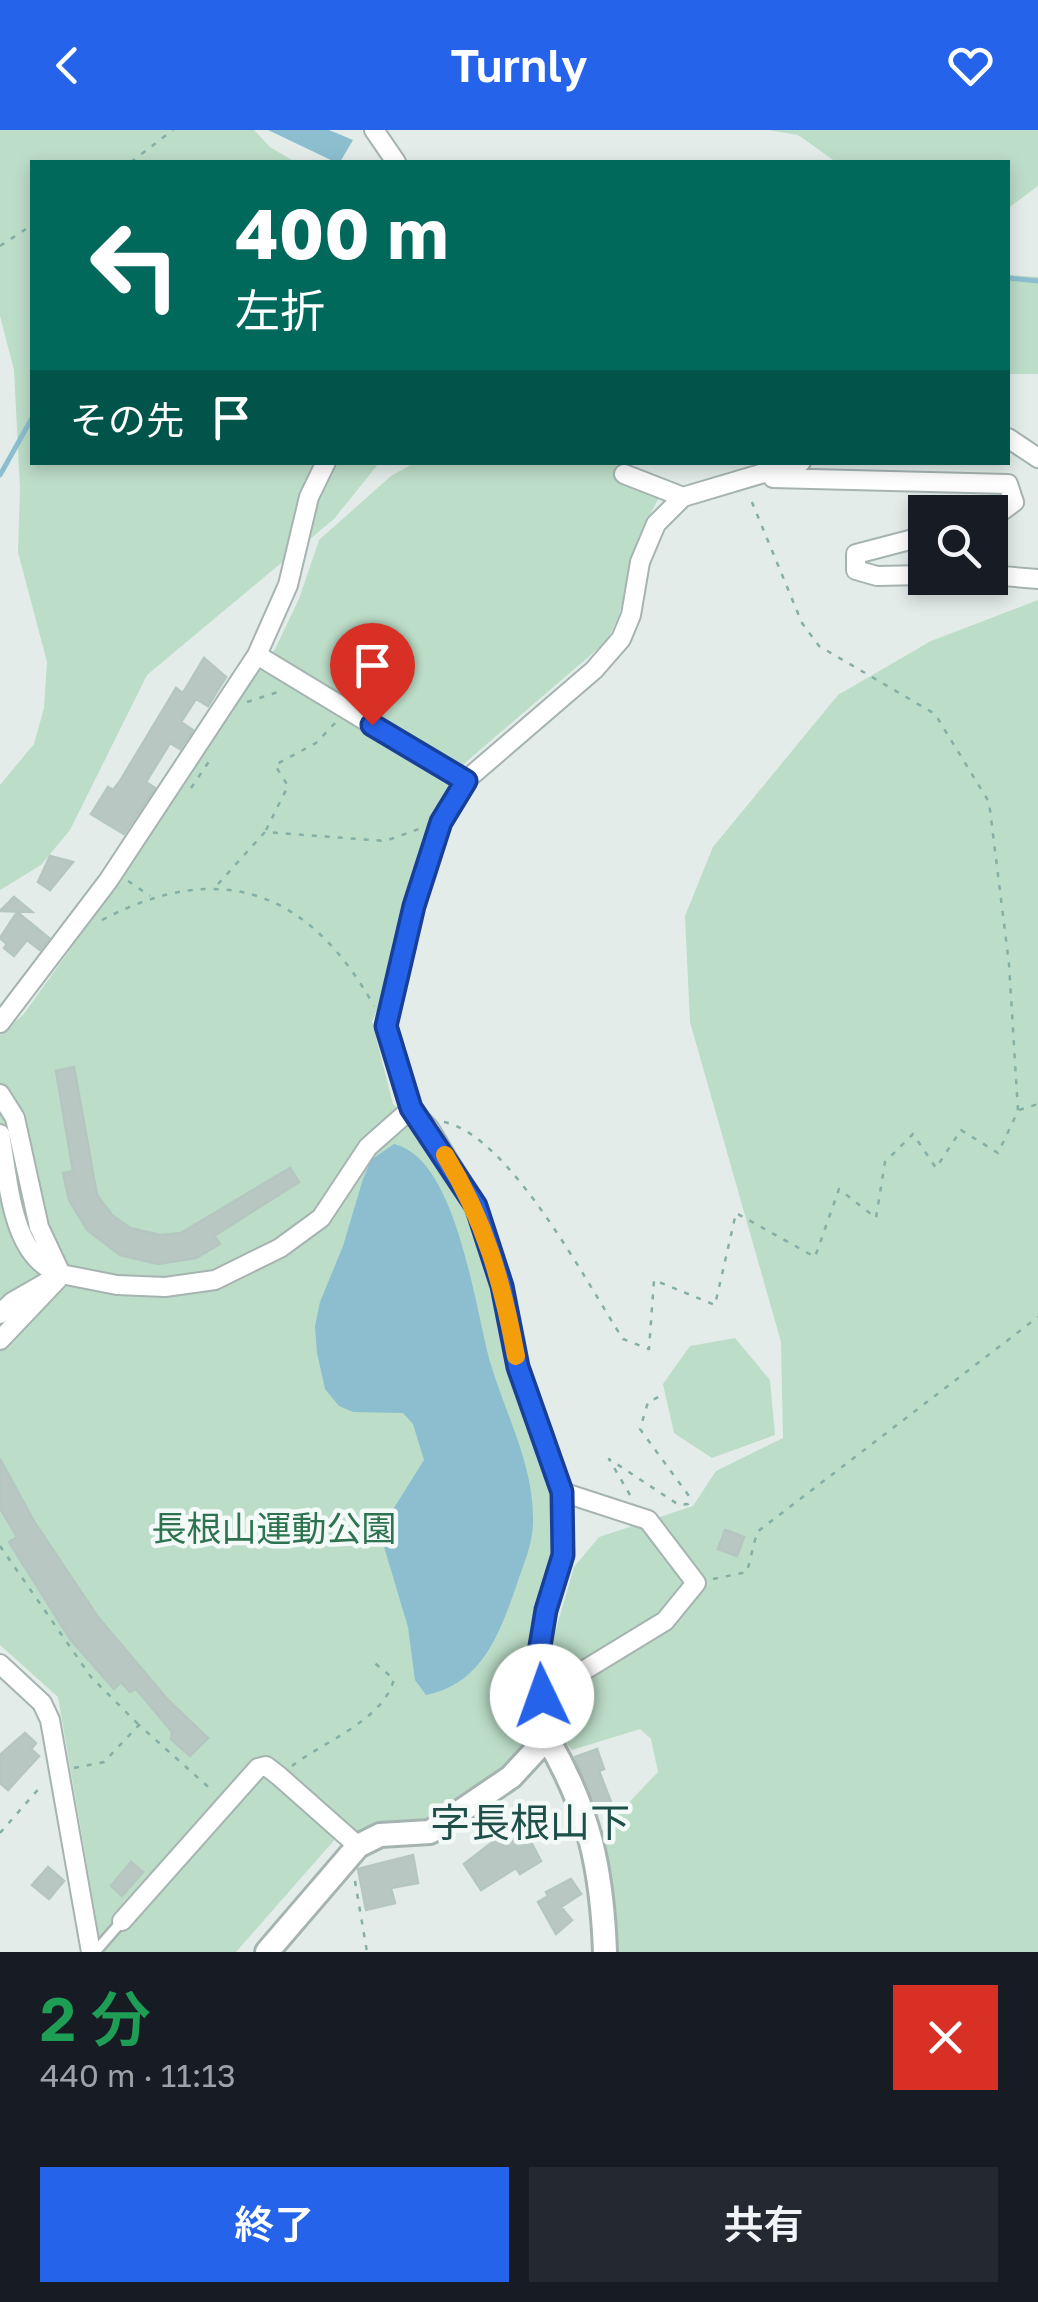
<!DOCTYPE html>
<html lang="ja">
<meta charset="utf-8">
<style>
body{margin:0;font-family:"Golos Text","Noto Sans JP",sans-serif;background:#242831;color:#f1f3f6;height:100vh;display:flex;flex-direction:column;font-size:38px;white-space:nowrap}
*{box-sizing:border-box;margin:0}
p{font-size:32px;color:#9ea1a6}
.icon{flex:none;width:55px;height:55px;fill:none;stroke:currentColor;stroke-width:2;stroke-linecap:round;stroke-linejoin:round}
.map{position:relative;height:1822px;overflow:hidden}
.sheet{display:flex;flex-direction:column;background:#171b24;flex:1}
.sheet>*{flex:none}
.top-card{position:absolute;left:30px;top:30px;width:980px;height:305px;border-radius:0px;box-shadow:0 5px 15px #0003;background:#00695c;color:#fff;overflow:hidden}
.controls{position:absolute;left:908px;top:365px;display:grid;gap:20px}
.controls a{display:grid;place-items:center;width:100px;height:100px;border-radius:0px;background:#171b24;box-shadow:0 5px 15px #0003;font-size:50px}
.pin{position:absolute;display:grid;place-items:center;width:85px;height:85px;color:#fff;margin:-102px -42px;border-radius:50% 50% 50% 0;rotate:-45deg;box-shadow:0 0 10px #0007}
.pin .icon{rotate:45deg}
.me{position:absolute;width:110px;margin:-55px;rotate:357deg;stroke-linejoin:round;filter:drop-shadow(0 0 8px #0008)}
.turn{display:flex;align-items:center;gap:35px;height:210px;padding:0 40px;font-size:45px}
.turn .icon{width:130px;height:130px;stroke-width:2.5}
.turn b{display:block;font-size:70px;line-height:85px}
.then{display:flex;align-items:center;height:95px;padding:0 40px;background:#0003;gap:20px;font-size:38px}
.round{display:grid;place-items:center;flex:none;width:105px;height:105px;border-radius:0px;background:#242831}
.overview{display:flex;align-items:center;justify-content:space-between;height:170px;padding:0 40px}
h1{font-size:60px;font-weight:600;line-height:75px;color:#1e9e55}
.action{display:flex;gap:20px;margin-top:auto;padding:20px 40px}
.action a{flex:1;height:115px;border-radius:0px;background:#2563eb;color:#fff;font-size:40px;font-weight:600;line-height:115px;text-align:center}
.action a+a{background:#242831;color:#f1f3f6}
header{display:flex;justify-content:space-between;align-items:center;height:130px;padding:0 40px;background:#2563eb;color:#fff;font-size:45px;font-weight:600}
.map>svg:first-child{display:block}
</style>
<header><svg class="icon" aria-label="back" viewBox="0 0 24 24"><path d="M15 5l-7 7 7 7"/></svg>Turnly<svg class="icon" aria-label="heart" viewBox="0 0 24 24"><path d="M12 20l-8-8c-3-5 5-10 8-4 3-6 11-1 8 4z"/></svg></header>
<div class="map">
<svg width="1038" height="1822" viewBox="0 0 1038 1822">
<rect width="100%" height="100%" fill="#e3ece9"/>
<path fill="#bcddc8" d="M0 0H254L270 17 295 32H32V332L379 333 334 389 147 545 70 700 41 735 0 760V655L34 614 44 578 47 532 18 422 20 358 14 240 0 186Z
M769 0H1038V56L1008 78V32H836L798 5Z
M1008 145 1038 147V244H1008Z
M608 332 666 354 639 406 619 485 607 511 466 632 450 654 427 705 388 851 372 892 393 974 419 1000 478 1105 508 1242 550 1356 555 1422 541 1470 534 1602 506 1640 431 1690 337 1707 236 1822H102L58 1567 0 1515V905L23 885 87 796 230 578 275 519 299 469 319 410 391 346 414 333Z
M1038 470V1822H617L598 1705 658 1642 651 1609 640 1599 572 1620 557 1602 547 1530 574 1437 599 1407 693 1376 716 1341 783 1308 781 1212 690 892 685 786 713 717 838 565 931 511Z
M735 1208 770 1250 775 1305 712 1328 674 1303 663 1254 690 1216Z"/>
<path fill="#8cbed0" d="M268 0H329L353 10 340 32H335Z
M394 1014C458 1029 475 1181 491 1235 506 1285 533 1334 533 1388 534 1412 524 1432 517 1454 500 1502 483 1554 426 1565L415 1550 408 1497 382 1410 387 1389 424 1330 413 1294 403 1283 353 1282 339 1276 325 1259 317 1223 315 1196 320 1172 343 1116 363 1049 371 1030Z"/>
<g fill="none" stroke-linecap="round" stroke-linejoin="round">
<path stroke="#8cbed0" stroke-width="5" d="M1008 148 1038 151
M0 345 32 288"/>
</g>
<path fill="#b8c7c2" stroke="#b5c6c1" stroke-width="2.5" d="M204 528 226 547 208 576 196 569 181 592 193 600 180 619 170 613 146 652 155 658 124 704 91 684 108 657 113 660 120 651 176 558 183 563Z
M50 726 73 732 50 760 38 752Z
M14 767 32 782 0 781Z
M17 782 49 808 40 820 27 810 14 826 4 818 7 814 0 808Z
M74 937 97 1065 112 1085 130 1098 160 1105 181 1103 290 1038 299 1052 214 1106 220 1114 196 1128 158 1134 120 1125 87 1100 69 1070 63 1043 73 1041 56 941Z
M0 1329 35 1393 98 1487 169 1571 208 1608 190 1626 171 1609 172 1602 136 1559 130 1562 121 1552 114 1559 70 1509 9 1412 17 1407 0 1378Z
M725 1400 744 1407 737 1426 718 1419Z
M25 1603 36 1613 31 1619 39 1626 8 1660 0 1653V1625Z
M597 1619 604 1639 599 1641 613 1677 598 1683 575 1627Z
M520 1691 541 1731 520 1744 516 1738 481 1760 464 1734Z
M413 1725 418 1753 391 1758 395 1773 366 1780 358 1739Z
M131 1732 143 1742 122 1766 111 1756Z
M48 1737 64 1751 49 1769 32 1755Z
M571 1749 581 1764 561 1777 572 1790 556 1804 538 1772 548 1766 546 1762Z"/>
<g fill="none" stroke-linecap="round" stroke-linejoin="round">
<g stroke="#a6b4b1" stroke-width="14">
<path id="service" d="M95 1822 122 1791"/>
</g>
<g stroke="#a6b4b1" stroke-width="22">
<path id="minor" d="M374 0 396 32
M1008 308 1038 328
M624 344 683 367
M773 348 1008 354 1014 372 990 390
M925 406 856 424V440L877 446 925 445
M990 445 1038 449
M257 525 465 651
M0 893 108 751 257 525 288 455 309 367 326 332
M0 964 15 988 39 1097 61 1144
M0 1004C9 1049 10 1128 61 1144L12 1172 0 1184
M61 1144 117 1155 165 1157 215 1150 280 1118 321 1088 368 1017 411 979
M0 1210 58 1149
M0 1534 42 1573 50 1590 91 1822
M542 1566 537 1528 546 1480 563 1425 562 1362 518 1237 503 1156 476 1076 429 998 411 979 386 896 414 776 441 692 465 651 594 540 621 509 631 485 640 432 656 394 683 367 801 332
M547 1608 542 1566 665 1491 696 1453 648 1390 562 1362
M122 1791 258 1638 266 1636 279 1646 358 1716"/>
</g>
<g stroke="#a6b4b1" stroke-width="28">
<path id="tertiary" d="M267 1822 358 1716 380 1705 430 1702 511 1647 547 1608C589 1679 602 1739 605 1822"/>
</g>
<path stroke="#84afa6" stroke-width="2.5" stroke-dasharray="5 8" stroke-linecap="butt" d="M131 32 173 0
M0 116 32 95
M247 572 281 561
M191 658 212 627
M266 700 288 656 275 635 316 613 336 592
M128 751 150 766
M218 754 265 702 385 711 419 699
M102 790C220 728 309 760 374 876
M1019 980 1038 974
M444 992C510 1006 586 1152 623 1209L649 1219 654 1150 715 1175 736 1083 815 1127 839 1059 876 1088 885 1032 913 1004 936 1038 961 1000 998 1023 1018 981 1009 834 989 672 935 584 819 516 802 493 749 365
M630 1365 609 1329 679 1375 688 1374 689 1366 640 1299 648 1272 663 1265
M0 1416 91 1547 139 1595
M713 1449 747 1442 757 1402 1038 1187
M292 1636C324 1611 383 1591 394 1549L371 1530
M74 1638 104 1632 139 1595 214 1662
M0 1703 42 1655
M355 1751 367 1822"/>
<use href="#service" stroke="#fff" stroke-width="9"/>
<use href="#minor" stroke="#fff" stroke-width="18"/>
<use href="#tertiary" stroke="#fff" stroke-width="22"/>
</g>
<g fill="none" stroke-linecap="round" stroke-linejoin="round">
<g stroke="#184099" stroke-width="25">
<path id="route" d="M372 595 466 651 441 692 414 776 386 896 411 978 476 1076 502 1156 518 1237 562 1362 563 1425 546 1480 538 1528 542 1566"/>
</g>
<use href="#route" stroke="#2563eb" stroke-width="18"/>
<path stroke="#f59e0b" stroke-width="18" d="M445 1025C485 1091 502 1151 516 1226"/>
</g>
<g text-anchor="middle" stroke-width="9" stroke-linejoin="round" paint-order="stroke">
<g font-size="35" fill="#2e7350" stroke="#f3f9f7">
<text x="274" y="1411">長根山運動公園</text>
</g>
<g font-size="40" fill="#1f4f49" stroke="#f3f9f7">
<text x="530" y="1707">字長根山下</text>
</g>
</g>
</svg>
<div class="controls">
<a><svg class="icon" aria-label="search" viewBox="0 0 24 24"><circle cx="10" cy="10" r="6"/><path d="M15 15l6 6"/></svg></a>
</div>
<div class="pin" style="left:372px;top:595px;background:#d93025"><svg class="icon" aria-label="arrive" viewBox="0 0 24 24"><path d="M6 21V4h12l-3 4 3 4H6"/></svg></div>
<svg class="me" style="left:542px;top:1566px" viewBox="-20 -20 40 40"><circle r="19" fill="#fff"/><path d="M0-13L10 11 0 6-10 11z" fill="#2563eb"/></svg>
<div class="top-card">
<div class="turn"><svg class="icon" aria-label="left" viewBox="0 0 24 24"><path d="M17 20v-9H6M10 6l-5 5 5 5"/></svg><div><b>400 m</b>左折</div></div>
<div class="then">その先<svg class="icon" aria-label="arrive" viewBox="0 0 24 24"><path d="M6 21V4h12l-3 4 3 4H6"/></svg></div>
</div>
</div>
<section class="sheet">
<div class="overview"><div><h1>2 分</h1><p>440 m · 11:13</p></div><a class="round" style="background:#d93025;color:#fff"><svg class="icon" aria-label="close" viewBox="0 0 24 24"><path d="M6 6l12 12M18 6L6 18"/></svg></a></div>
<div class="action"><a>終了</a><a>共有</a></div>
</section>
